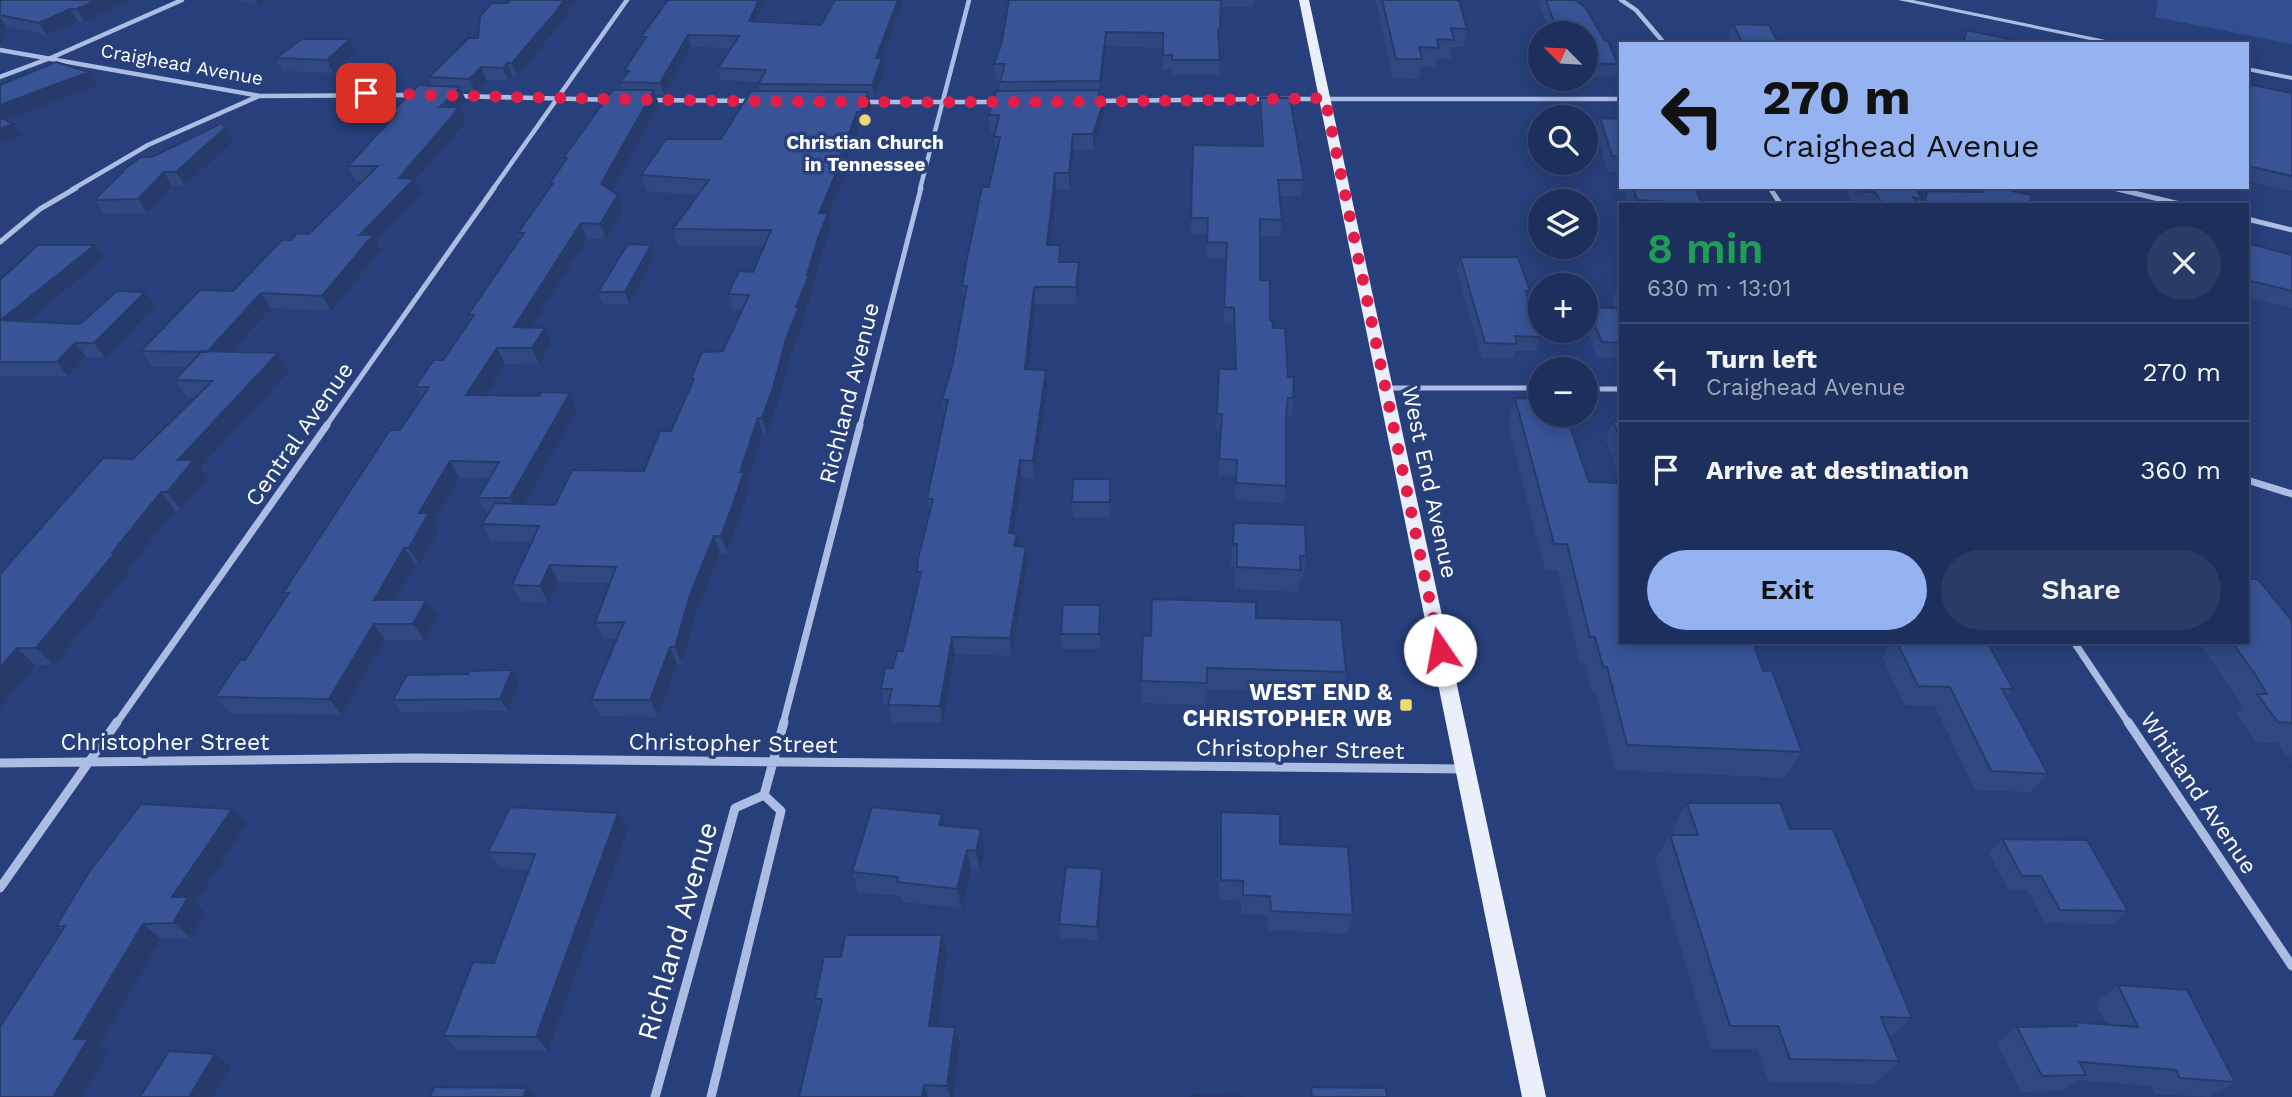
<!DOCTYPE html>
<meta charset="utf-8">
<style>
body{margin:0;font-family:"Work Sans",sans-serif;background:#2a3b65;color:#f1f3f6;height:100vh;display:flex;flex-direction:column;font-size:26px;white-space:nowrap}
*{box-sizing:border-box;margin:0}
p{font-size:23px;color:#a0a9bb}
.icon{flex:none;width:38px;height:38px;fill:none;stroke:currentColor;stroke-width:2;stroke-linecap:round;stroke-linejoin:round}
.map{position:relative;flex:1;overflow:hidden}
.side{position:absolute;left:1619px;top:203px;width:630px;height:441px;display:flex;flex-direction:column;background:#1d2f5c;border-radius:0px;box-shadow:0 4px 18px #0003,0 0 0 2px #3b4a72}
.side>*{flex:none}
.banner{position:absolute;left:1619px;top:42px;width:630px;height:147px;border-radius:0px;box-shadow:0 4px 18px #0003,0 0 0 2px #3b4a72;background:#95b2f1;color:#111;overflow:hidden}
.needle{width:46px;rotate:294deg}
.tools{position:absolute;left:1528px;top:21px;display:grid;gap:14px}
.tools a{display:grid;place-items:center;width:70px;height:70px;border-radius:50%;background:#1d2f5c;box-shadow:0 4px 18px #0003,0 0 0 2px #3b4a72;font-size:35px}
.pin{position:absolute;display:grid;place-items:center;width:60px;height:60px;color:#fff;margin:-30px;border-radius:14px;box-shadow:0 4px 10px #0006}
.me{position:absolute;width:77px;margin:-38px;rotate:348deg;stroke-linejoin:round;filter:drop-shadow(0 0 5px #0008)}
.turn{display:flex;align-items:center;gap:24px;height:147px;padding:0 28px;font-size:32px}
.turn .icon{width:91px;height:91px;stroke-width:2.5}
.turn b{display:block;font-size:49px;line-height:60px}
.round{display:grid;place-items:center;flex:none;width:74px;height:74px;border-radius:37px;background:#2a3b65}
.headline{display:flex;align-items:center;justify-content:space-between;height:119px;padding:0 28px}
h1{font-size:42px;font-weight:600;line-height:52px;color:#1e9e55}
.action{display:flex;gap:14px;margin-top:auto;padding:14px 28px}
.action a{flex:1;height:80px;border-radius:42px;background:#95b2f1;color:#111;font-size:28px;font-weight:600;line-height:80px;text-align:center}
.action a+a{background:#2a3b65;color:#f1f3f6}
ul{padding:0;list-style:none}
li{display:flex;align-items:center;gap:21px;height:98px;padding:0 28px;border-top:2px solid #3b4a72}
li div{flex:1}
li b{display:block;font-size:26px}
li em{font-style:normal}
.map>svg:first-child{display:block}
</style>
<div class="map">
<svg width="2292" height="1097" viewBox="0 0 2292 1097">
<rect width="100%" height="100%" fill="#273f7b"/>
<path fill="#324f92" d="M2158 0H2292V44L2155 17Z"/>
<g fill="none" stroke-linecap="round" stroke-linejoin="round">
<path stroke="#acbde4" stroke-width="4.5" d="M1621 0 1636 10 1665 44
M0 50 260 96 419 95
M0 77 53 57 182 0
M455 96 615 100
M1281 99H1620
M647 100 755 101
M1095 101 1269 99
M861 102H1000
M1770 187 1772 189
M2110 187 2120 189
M73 189 148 145 259 96
M493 189 627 0
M920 189 969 0"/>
<path stroke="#acbde4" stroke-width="5" d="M1770 188 1781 205
M2113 188 2184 205
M2247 219 2292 230
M0 242 40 209 76 188
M1386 388H1540
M1586 389H1620
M326 426 494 188
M860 426 921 188"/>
<path stroke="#acbde4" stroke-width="7" d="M2247 480 2292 494
M2074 642 2129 724
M116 724 327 425
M783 724 860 425"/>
<path stroke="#acbde4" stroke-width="9" d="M2128 722 2292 966
M0 763 416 758 1464 769
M0 888 117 722
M655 1097 735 808 764 795 784 722
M711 1097 781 811 764 795"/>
<path fill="#acbde4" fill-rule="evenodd" d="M1898 0H1913L2125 44H2109Z
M2247 67 2292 76V80L2247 71Z"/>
<path fill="#ebeffc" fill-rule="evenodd" d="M1299 0H1309L1546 1097H1522Z"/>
</g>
<path fill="#304882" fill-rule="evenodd" d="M0 0H129L84 22 78 21 47 35 6 26 0 46Z
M237 0H269L258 5Z
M668 0H766L757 22 821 25 835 0H904L882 59 884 71 874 97H869L871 107 864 127H859L845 166 846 173 828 215 831 229 822 254 812 288 813 292 802 318 803 324 791 356 777 405 767 434H763L747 482 749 489 727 553H720L697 611 682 664H677L658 717 600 716 591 700 617 639H604L595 623 610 583 558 582 548 603 521 602 512 585 532 542 491 541 482 524 488 514 478 498 490 478H459L434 521 439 530 419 564H415L394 600 437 617 424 640H385L341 715 229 713 215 697 245 660 286 598 283 593 400 430 422 398 415 387 443 360 471 320 468 315 520 238 518 233 551 186 550 183 564 162 563 158 623 90 620 82 626 75 624 71 643 42 641 37ZM691 47 731 48 718 68 721 80 759 82 758 84 760 91 721 139 641 175 646 191 698 195 673 229 678 246H764L753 272 728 294 733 311H742L723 351 691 379 692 382 671 431 644 471 555 505 524 504 577 410 539 396 485 395 505 364 539 365 552 344 545 328 531 327 587 239H606L623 210 611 190 659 105 656 95H664Z
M1009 0H1254V7H1221L1219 45 1220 60 1219 75H1172V70H1163V48L1106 46 1100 96H1099V100H1104V116L1093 150H1074L1069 190 1056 189 1050 245H1060L1061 262 1079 279 1077 304H1035L1029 370H1046L1047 387 1034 478H1022L1013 533 1018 546 1026 547 1027 564 1012 656 955 654 943 723 892 722 889 706H885L881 689 903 651 919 582 917 572 930 513 927 499 944 417 942 400 952 367 964 301 962 286 989 187 996 153 994 137 996 131H990L989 115 1000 91V80L996 79 994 64 1001 45Z
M1376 0H1459L1467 29 1463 47H1452L1450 59 1437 58 1435 67 1421 66 1419 79 1393 78Z
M1538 0H1575L1618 64 1615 77 1586 76V33H1550Z
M1733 24 1779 44H1732L1728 37Z
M559 26 517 76H512L508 81 486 80 475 92 462 91 466 101 460 107 466 122 415 181 421 194 376 241 381 250 331 311 271 308 231 352 278 353 289 371 200 468 208 478 181 510H175L129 569 130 571 54 665H35L0 709V574L133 459 195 398H188L175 380 187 367H153L141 351 233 291 291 240 309 234 363 181H356L348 166 393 118 391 113 432 86 429 77 478 38Z
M350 39 356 52 333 73 283 71 276 58Z
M2247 84 2292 93V191L2247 181Z
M1260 98 1304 180 1302 196H1280L1282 220 1280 236H1260V280L1270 320 1288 377 1293 398 1292 416 1287 415 1286 486 1284 503 1235 500 1236 477 1218 476 1221 431H1216L1219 369H1235L1233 325 1223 324 1227 259 1206 258 1207 235 1191 234 1193 145 1261 146 1259 113Z
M1600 118 1620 119V180L1618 172H1608L1596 133Z
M233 141 185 186H172L147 213 104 214 94 200 121 174 120 172 152 157Z
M1623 187H1674L1702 205H1629Z
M1843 187H1914L1923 198 1927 191 1978 192 1981 187H2013L2012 191 2030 205H1855Z
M2247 243 2292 255V308L2247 297Z
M654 257 629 304H603L598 292Z
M1460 257 1530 291 1528 297 1540 337 1536 351H1515L1513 358H1482L1457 271Z
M104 258 28 322 80 324 155 306 105 358 86 357 68 376H0V280Z
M1617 287H1620V358L1597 357 1586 329V314L1587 308H1615L1612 302Z
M1515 398 1620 642 1763 671 1802 752 1785 778 1615 770 1596 693H1592L1585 663H1580L1558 571 1545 570 1508 425Z
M1613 421H1620V477L1606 440Z
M1111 494 1110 517H1073L1072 502Z
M1234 523 1306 556 1303 578H1300L1298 592 1235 589V566H1231Z
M1100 605V649H1062L1061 634Z
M1256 618 1346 672 1342 693 1207 689 1206 705 1141 703V681L1151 636Z
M2292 621V762L2278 743 2256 742 2237 713 2243 708 2236 695 2198 642H2247Z
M1891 642H1987L2013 689 2007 697 2048 774 2031 792 1975 790 1935 706 1905 705 1882 657Z
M512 670 519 682 508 711 401 712 393 700 468 674Z
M1687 803 1790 829 1912 1018 1890 1038 1899 1061 1875 1084 1769 1082 1758 1049H1711L1655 861 1670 835H1674L1672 829Z
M232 809 247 824 195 903 205 912 191 938 161 939 99 1046 108 1052 2 1024 62 930 56 926Z
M1221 812 1280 844 1353 915 1348 934 1268 930 1267 915 1241 914V901L1219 899V832Z
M618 813 628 829 548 1051H458L444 1036 494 963 529 870 500 868 488 852Z
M945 826 981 829 985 850 980 871 971 870 962 908 902 902 901 896 858 892 852 872Z
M2002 839 2128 911 2112 924 2045 923 2027 890H2008L1989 853Z
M1103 883 1098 940 1060 938 1059 924Z
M947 955 937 1026 955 1027 960 1045 953 1097H799L820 1009 815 999Z
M2118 985 2235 1082 2210 1097 2155 1094 2151 1086 2079 1080 2063 1091 2021 1092 1997 1044 2017 1027 2070 1026 2075 1022 2106 1024 2096 1002Z"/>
<path fill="#273b6a" d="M96 0H129L84 22 77 9Z
M256 0H269L258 5Z
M564 0H576L559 26 517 76 512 63Z
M759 0H766L751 33 749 21Z
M898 0H904L882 59 884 71 874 97 872 85 876 58Z
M70 9 78 21 47 35 39 23Z
M0 17 6 26 0 46Z
M1106 32V46L1100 96V81Z
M688 35 691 47 664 95 660 83Z
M350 39 356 52 333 73 327 60Z
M507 63 512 76 508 81 503 68Z
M481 67 486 80 475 92 470 79Z
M89 72 98 85 4 120 0 114V105Z
M460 87 466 101 446 121 440 107Z
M654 90 659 105 606 200 601 184Z
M868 92 871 107 864 127 861 112Z
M1104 100V116L1093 150V134Z
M460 107 466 122 415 181 421 194 376 241 381 250 331 311 322 296 360 235 399 178Z
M857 112 859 127 845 166 846 173 828 215 831 229 822 254 812 288 813 292 802 318 803 324 791 356 777 405 767 434 762 418 796 307 807 275 819 213Z
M13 124 21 136 0 143V129Z
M225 128 233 141 185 186 176 172Z
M1073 134 1074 150 1069 190V173Z
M164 172 172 186 147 213 138 199Z
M1055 173 1056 189 1048 262 1047 245Z
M618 195 623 210 606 239 600 224Z
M581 223 587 239 521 343 514 327Z
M95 245 104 258 13 334 1 320Z
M651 245 654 257 629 304 625 292Z
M1079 262V279L1077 304 1076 287Z
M1034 287 1035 304 1027 387 1025 369Z
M145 292 155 306 105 358 94 343Z
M261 293 271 308 217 368 207 352Z
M545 328 552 344 539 365 532 348Z
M75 343 86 357 68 376 57 362Z
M497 348 505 364 475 412 466 395Z
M278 353 289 371 200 468 208 478 181 510 167 492 178 460Z
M1046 370 1047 387 1034 478 1033 461Z
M570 393 577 410 518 515 510 498Z
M758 418 763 434 747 482 749 489 727 553 721 536 740 472Z
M1020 460 1022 478 1011 551 1009 533Z
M450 461 459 478 434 521 439 530 419 564 409 548 419 513Z
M161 492 175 510 129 569 130 571 54 665 36 648Z
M1017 534 1019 551 1014 546Z
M714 536 720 553 697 611 682 664 675 647 690 595Z
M1026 547 1027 564 1012 656 1010 638Z
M404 548 415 564 385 616 374 600Z
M550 565 558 582 548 603 540 586Z
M426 600 437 617 424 640 413 624Z
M374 624 385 640 341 715 329 699Z
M952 637 955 654 943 723 940 706Z
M670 647 677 664 658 717 650 700Z
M17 648 35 665 0 709V668Z
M512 670 519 682 508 711 500 699Z
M232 809 247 824 195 903 205 912 191 938 173 923 172 897Z
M618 813 628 829 548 1051 536 1037Z
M942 814 947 834 939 825Z
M981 829 985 850 980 871 976 851Z
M967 850 971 870 962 908 957 889Z
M1102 869 1103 883 1098 940 1097 927Z
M143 924 161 939 99 1046 108 1052 82 1097H53L74 1039Z
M942 935 947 955 935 1044 929 1026Z
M955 1027 960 1045 953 1097H950L947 1086Z
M215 1054 231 1066 213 1097H189Z
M924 1085 928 1097H922Z
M527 1088 536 1097H523Z"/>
<path fill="#385497" stroke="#273b6a" stroke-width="2" d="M0 0H96L77 9H70L39 23 0 15Z
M511 0H564L555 13 512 63H507L503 68 481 67 470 79 429 77 469 38H478L480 16 492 3H508Z
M668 0H759L749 21 821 25 835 0H898L876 58H882L872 85 758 84 766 70 718 68 739 36 688 35 660 83 620 82 629 71H624L646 37H641Z
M1009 0H1221L1220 30H1218L1220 60H1172V55H1163V33L1106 32 1100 81 1000 82 1005 64H994L1001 45Z
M1382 0H1459L1467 29 1451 28 1454 40 1437 39 1439 48 1419 47 1422 59H1396Z
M1546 0H1575L1585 7 1605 41H1608L1618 64 1586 63V33H1558Z
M1733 24 1769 25 1779 44H1743Z
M1967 30 2013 40 2012 44H1963Z
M302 39H350L327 60 276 58Z
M56 62 89 72 0 105V85Z
M2247 84 2292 93V176L2247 166Z
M419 85 460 87 440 107H460L399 178 414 179 360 235H373L322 296 261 293 207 352 141 351 200 290 233 291 282 240H291L297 233 309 234 378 166H348L397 113H391Z
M613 90H654L601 184 618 195 600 224 581 223 514 327 545 328 532 348H497L466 395 539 396 542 392 570 393 510 498H478L499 462 450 461 419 513H429L409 548H404L374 600H426L413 624H374L329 699 215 697 240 660H245L289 593H283L390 430H400L429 387H415L434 360H443L474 315H468L524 233H518L553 183H550L567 158H563Z
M1099 90 1098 100H1104L1093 134H1073L1069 173H1055L1047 245H1060L1059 262H1079L1076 287H1034L1025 369 1046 370 1033 461 1020 460 1009 533 1017 534 1014 546 1026 547 1010 638 952 637 940 706 888 705 892 689H881L885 668H893L897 651H903L921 572H917L918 559 933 499H927L948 400H942L952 367 967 286H962L967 258 982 187H989L1000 137H994L999 115H989L996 91Z
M751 91 868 92 861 112H857L840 157H843L819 213H828L818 238 807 275H809L796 307H799L786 339 773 388 762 418H758L740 472H744L733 504 721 536H714L690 595 675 647H670L650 700H591L624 622 595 623 616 567 550 565 540 586 512 585 539 526 482 524 495 503 555 505 572 470 644 471 660 431H671L694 379H691L702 352 723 351 749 295 728 294 739 271 753 272 771 230 673 229 709 180 641 175 666 139H721Z
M1260 98H1290L1304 180H1278L1282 220 1260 219V280H1270V320H1272L1273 328H1285L1288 377H1294L1293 398H1288L1286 417V486L1236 483 1237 460 1219 459 1222 414H1217L1219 369H1236L1234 308 1224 307 1227 243 1207 242 1208 218H1191L1193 145 1263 146Z
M0 117 13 124 0 129Z
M1600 118 1620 119V157L1612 156Z
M222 123 225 128 176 172H164L138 199 94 200 123 172H120L141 157H152Z
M1633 187H1674V189H1696L1702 205H1671L1669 202 1637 200Z
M1859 187H1914L1923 199 1913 197 1920 205H1883L1875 192H1863Z
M1984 187H2013L2012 191 2031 195 2030 205H1943L1925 201 1927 191 1982 192Z
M2079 200 2100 205H2078Z
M2247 243 2292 255V291L2247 280Z
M628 244 651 245 625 292H598Z
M38 245H95L1 320 80 324 117 291 145 292 94 343H75L57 362H0V280Z
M1460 257H1518L1530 291H1526L1540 337 1515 336 1517 344 1485 343Z
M1617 287H1620V295Z
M1587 308H1620V343L1602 342Z
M202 351 278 353 178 460H194L167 492H161L112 553H115L36 648H17L0 668V574L103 458 133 459 212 381 175 380Z
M1515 398 1540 399V415H1566L1589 482 1620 483V642H1753L1763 671H1772L1802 752 1627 745 1607 667H1603L1595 637H1590L1567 544H1554Z
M1613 421H1620V440Z
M1073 479H1110V502H1072Z
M1234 523 1305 525 1306 556H1300L1301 570 1237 567V544H1233Z
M2247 579H2258L2292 621V723L2278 722 2257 694H2267L2256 676 2232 642H2247Z
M1152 599 1256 602V618L1341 620 1346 672 1207 668V683L1141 681 1143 636H1151Z
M1063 605H1100L1099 634H1061Z
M1897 642H1987L2013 689H2002L2048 774 1991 771 1950 687 1918 686Z
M512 670 500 699 393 700 407 675 468 674 469 671Z
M1687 803H1780L1790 829H1833L1912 1018 1881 1017 1899 1061 1790 1059 1778 1026H1730L1670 835H1698Z
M141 804 232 809 172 897H188L173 923 143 924 74 1039H88L53 1097H0V1024H2L65 926H56L89 872Z
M510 807 618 813 536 1037 444 1036 473 962 494 963 535 854 488 852Z
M872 807 942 814 939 825 981 829 976 851 967 850 957 889 897 882 898 877 852 872Z
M1221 812 1280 814V844L1348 847 1353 915 1271 911 1270 896 1243 895V881L1221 880Z
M2002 839 2087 840 2128 911 2060 910 2041 876H2022Z
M1066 867 1102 869 1097 927 1059 924Z
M845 935H942L929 1026 955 1027 947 1086 924 1085 922 1097H799L822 999H815L824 957H841Z
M2118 985 2187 990 2235 1082 2180 1078 2176 1070 2079 1062 2086 1075 2042 1076 2017 1027 2077 1026 2075 1022 2138 1027Z
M169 1051 215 1054 189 1097H140Z
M434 1087 527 1088 523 1097H430Z
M1311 1087 1386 1088 1387 1097H1312Z
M1190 1095 1243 1096V1097H1190Z"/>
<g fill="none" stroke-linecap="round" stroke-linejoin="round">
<path stroke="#e11d48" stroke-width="12" stroke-dasharray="0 21.6" d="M366 93C686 103 1005 105 1325 98L1440 650"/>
</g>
<g fill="#ebda72" stroke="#273f7b" stroke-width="2.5">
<circle cx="865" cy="120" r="7"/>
<rect x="1399" y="698" width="14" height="14" rx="3.5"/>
</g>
<g text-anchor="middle" stroke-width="7" stroke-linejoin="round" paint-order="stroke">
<g font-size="19" fill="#fff" stroke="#273f7b">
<text transform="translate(182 64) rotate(10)" y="7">Craighead Avenue</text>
</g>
<g font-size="19" font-weight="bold" fill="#fff" stroke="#273f7b">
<text x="865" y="149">Christian Church<tspan x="865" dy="22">in Tennessee</tspan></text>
</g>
<g font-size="23" fill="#fff" stroke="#273f7b">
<text transform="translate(849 393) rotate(-76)" y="8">Richland Avenue</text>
<text transform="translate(299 434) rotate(-55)" y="8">Central Avenue</text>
<text transform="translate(1430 482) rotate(78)" y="8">West End Avenue</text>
<text x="165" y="750">Christopher Street</text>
<text transform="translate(733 743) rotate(1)" y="8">Christopher Street</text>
<text transform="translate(1300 749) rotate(1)" y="8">Christopher Street</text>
<text transform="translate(2199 793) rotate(56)" y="8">Whitland Avenue</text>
</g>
<g font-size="23" font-weight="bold" fill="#fff" stroke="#273f7b" text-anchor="end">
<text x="1392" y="700">WEST END &amp;<tspan x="1392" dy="26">CHRISTOPHER WB</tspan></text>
</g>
<g font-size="28" fill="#fff" stroke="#273f7b">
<text transform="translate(677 931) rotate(-74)" y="10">Richland Avenue</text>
</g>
</g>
</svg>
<div class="tools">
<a><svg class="needle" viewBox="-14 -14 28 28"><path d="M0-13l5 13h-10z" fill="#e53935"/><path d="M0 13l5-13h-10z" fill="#a0a9bb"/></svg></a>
<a><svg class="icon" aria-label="search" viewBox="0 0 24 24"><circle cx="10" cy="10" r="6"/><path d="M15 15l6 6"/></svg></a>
<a><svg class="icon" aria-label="layers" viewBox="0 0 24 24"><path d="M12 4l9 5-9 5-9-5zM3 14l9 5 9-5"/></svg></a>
<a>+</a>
<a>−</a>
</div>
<div class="pin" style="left:366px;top:93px;background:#d93025"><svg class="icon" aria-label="arrive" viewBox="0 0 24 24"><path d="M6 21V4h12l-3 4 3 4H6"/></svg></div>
<svg class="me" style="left:1440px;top:650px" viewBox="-20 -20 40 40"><circle r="19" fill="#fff"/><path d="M0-13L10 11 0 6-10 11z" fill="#e11d48"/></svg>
<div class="banner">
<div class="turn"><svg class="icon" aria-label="left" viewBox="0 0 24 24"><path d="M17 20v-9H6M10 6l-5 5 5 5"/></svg><div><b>270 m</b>Craighead Avenue</div></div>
</div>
<section class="side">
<div class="headline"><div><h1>8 min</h1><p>630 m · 13:01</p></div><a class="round"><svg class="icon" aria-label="close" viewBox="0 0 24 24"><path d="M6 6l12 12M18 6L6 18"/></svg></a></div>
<ul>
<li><svg class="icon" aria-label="left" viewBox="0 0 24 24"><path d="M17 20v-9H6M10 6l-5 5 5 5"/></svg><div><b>Turn left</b><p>Craighead Avenue</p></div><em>270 m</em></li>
<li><svg class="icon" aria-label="arrive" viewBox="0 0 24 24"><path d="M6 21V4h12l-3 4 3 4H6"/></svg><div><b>Arrive at destination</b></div><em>360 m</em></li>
</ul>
<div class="action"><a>Exit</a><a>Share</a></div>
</section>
</div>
